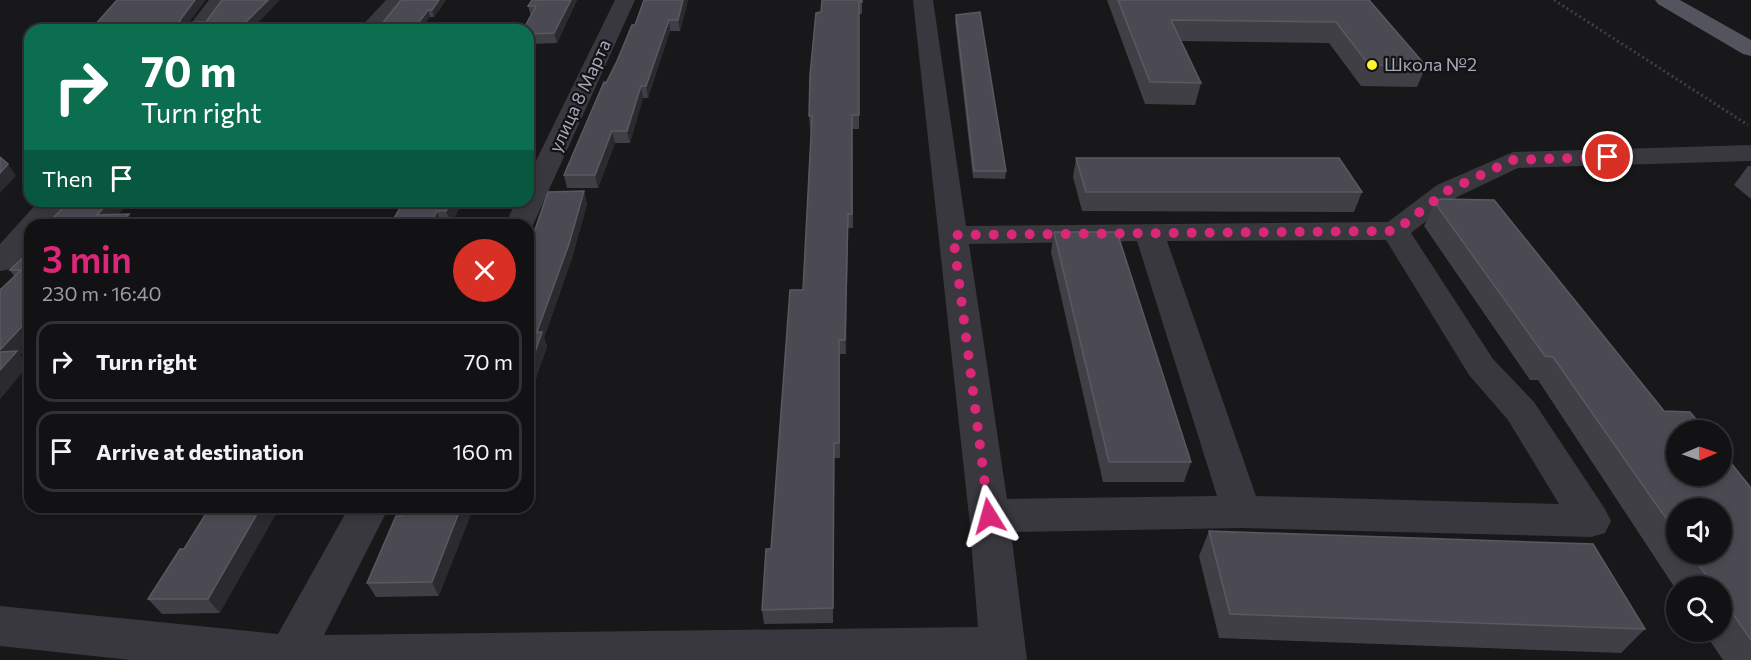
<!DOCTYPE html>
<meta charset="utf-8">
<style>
body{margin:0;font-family:Commissioner,sans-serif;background:#1b1a1d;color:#f1f3f6;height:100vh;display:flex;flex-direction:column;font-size:22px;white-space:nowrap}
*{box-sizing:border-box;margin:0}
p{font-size:20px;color:#9c9da0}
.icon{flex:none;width:33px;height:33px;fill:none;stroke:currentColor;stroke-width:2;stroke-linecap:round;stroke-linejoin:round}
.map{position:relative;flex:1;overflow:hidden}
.panel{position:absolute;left:24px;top:219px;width:510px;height:294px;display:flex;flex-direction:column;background:#121114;border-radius:18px;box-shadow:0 3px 9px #0003,0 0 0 2px #313134}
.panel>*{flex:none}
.guide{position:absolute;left:24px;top:24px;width:510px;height:183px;border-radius:18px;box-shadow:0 3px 9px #0003,0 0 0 2px #313134;background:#0b6e4f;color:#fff;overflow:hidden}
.needle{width:39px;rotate:88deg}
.fabs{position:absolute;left:1666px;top:420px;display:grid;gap:12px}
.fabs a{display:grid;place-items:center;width:66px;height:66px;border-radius:50%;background:#121114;box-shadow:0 3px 9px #0003,0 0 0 2px #313134;font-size:30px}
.pin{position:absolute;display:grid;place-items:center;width:51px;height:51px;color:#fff;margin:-26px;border:3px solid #fff;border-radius:50%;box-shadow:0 2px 6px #0007}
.me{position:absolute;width:66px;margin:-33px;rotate:352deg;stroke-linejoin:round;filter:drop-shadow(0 0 4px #0008)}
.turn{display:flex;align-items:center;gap:21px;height:126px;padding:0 18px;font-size:27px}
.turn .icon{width:78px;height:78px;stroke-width:2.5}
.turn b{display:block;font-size:42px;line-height:51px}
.then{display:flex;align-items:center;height:57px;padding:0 18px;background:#0003;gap:12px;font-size:22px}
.round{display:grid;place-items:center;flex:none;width:63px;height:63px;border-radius:32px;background:#1b1a1d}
.overview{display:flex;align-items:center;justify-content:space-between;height:102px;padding:0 18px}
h1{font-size:36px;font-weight:600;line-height:45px;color:#db2777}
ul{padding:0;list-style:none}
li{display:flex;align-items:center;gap:18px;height:81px;margin:0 12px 9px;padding:0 6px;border:3px solid #313134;border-radius:18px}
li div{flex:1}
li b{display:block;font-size:22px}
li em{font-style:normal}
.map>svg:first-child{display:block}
</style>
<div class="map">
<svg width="1751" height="660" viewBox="0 0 1751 660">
<rect width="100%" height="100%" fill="#18171a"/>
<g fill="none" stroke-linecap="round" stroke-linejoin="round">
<path stroke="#3e3e46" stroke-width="3" stroke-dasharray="2 3" stroke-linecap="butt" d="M1554 0 1748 125"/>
<path fill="#39383f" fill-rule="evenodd" d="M209 0H229L208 30H186Z
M386 0H407L381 30H358Z
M615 0H635L533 225 528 231V225H505L516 201H528V177Z
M913 0H933L966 226 1388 222 1437 185 1513 152 1751 145V161L1518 168 1457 197 1411 233 1493 359 1534 402 1605 509 1611 521 1605 533 1591 537 1242 528 1011 532 1027 660H131L0 646V606L278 634 349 507H389L324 635 978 627 969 516ZM1386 240 1469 375 1508 420 1559 504 1256 496 1167 241ZM1137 241 1217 496 1007 499 969 244Z
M39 201H69L49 225H30V247L11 269 0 271V244Z"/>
<path fill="#54545e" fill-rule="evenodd" d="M1655 0H1680L1751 40V56L1743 54 1658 4Z"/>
</g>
<path fill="#403f45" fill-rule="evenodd" d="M401 0H446L434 17H430Z
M532 0H577L557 43 528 44V30L531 16 528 6Z
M688 0 680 31H670L648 98H643L630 143H615L598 188H567L564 175 606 83 635 25Z
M862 0V14H859V129H852L853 228H848L846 354H840V458H834L833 623 764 624 762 610 771 549 803 290 811 129H810L809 116 821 12Z
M1107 0H1369L1426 66 1417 87 1361 86 1329 43 1181 41 1201 83 1195 105 1145 104Z
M956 15 1006 171 1005 179 973 178 955 21Z
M1076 158 1362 192 1354 212 1082 211 1073 177Z
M1748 166H1751V199L1734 185Z
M584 191 587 204 572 258 544 338 547 346 534 384H528V250Z
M404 201H463L451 224 390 225Z
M1435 203 1664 411 1751 488V660H1723L1704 632H1722V586H1677V591L1538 380H1530L1424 226ZM1677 508 1722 554H1677Z
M1054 232 1191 462 1184 482H1103L1051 252Z
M30 250V344L20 355 28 365 0 399 14 276 10 270Z
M401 516 439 596 376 597 367 583Z
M1209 531 1645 629 1621 653 1219 638 1199 556Z
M184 549 220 613 162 614 148 599Z"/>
<path fill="#2b2a2e" d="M195 0H206L184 29 180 23V20Z
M268 0H280L251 30H238Z
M439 0H446L434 17 432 10Z
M571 0H577L557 43 554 33Z
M683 0H688L680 31 678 20Z
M428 10 430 17 420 30H413Z
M669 20 670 31 648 98 646 86Z
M111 24 114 30H96L94 26Z
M641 86 643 98 630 143 627 131Z
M612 131 615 143 598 188 595 175Z
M8 164 16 176 0 193V173Z
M584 191 587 204 572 258 544 338 547 346 534 384 529 370 537 332Z
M110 201H123L126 206 109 225 97 215Z
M452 201H463L451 224 446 211Z
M437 211 441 225H430Z
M129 214 136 225H119Z
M848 214V228L846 354 845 340Z
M30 318V344L20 355 28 365 0 399V350Z
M261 507H280L220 613 208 599Z
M461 507H474L439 596 432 582Z"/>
<path fill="#4b4a52" stroke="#5a5962" stroke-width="1.5" d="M117 0H195L180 20V23L206 22 222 0H268L238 30H106L111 24 94 26Z
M401 0H439L432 10H428L413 30H377Z
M532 0H571L554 33 528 34V30H523L536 6H528Z
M644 0H683L678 20H669L646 86H641L627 131H612L595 175H564L604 82 606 83 617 61 632 25H635Z
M822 0H862V2H859V115H852V214H848L845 340H839V443H834L833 608 762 610 766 549H771L790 290H803L812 116H809L810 75 816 13 821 12Z
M1118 0H1369L1426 66 1369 65 1336 22 1171 20 1201 83 1150 82Z
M980 12 1006 171H974L956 15Z
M0 157 8 164 0 173Z
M1076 158H1339L1362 192H1086Z
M584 191 569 244 537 332H542L529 370H528V250L548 192Z
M1440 199 1494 200 1664 411 1690 412 1705 430H1677V476H1722V452L1751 488V640L1722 598V586H1714L1691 554H1722V508H1677V534L1553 357 1545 356 1435 203Z
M70 201H110L97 215 129 214 119 225H46Z
M404 201H452L446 211H437L430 225H390Z
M1054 232H1117L1191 462H1109Z
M30 250V318L0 350V290L21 270H10Z
M17 351 0 370V352Z
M210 507H261L208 599H148L180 549H184Z
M405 507H461L432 582 367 583 396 516H401Z
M1209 531 1593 544 1645 629 1230 614Z"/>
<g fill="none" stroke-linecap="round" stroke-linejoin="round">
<path stroke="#db2777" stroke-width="10" stroke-dasharray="0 18" d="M989 516 953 235 1395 231 1447 191 1513 160 1608 157"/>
</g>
<circle fill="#fff52a" stroke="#131215" stroke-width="2" cx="1372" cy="65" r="6"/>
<g text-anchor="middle" stroke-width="4.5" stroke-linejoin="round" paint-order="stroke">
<g font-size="18" fill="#a8a8bb" stroke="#131215" text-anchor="start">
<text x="1384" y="71">Школа №2</text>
</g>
<g font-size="18" fill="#a8a8bb" stroke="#131215">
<text transform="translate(580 96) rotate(-65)" y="6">улица 8 Марта</text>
</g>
</g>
</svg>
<div class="fabs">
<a><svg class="needle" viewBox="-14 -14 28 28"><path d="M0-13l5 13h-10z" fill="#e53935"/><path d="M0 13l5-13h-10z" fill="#9c9da0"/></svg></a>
<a><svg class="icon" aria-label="sound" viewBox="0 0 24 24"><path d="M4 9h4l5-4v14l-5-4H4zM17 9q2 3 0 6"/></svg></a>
<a><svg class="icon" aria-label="search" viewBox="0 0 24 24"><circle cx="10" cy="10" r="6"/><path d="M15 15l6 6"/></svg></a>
</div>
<div class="pin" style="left:1608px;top:157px;background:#d93025"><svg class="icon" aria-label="arrive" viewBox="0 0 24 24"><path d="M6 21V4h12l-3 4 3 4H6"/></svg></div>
<svg class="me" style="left:989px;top:516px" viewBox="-20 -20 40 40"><path d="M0-17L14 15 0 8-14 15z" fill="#db2777" stroke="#fff" stroke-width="4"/></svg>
<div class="guide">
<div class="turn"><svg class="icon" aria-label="right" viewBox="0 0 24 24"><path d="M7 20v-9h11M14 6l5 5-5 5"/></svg><div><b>70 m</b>Turn right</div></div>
<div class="then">Then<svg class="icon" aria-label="arrive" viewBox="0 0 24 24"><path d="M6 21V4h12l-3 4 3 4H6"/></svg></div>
</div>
<section class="panel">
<div class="overview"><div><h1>3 min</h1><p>230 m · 16:40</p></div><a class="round" style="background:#d93025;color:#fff"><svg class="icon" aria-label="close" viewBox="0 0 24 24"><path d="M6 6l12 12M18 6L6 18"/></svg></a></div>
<ul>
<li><svg class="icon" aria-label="right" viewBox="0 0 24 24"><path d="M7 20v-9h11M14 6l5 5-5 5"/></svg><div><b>Turn right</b></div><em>70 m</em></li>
<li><svg class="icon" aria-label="arrive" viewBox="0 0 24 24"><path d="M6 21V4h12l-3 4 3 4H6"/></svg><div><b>Arrive at destination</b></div><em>160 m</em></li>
</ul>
</section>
</div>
